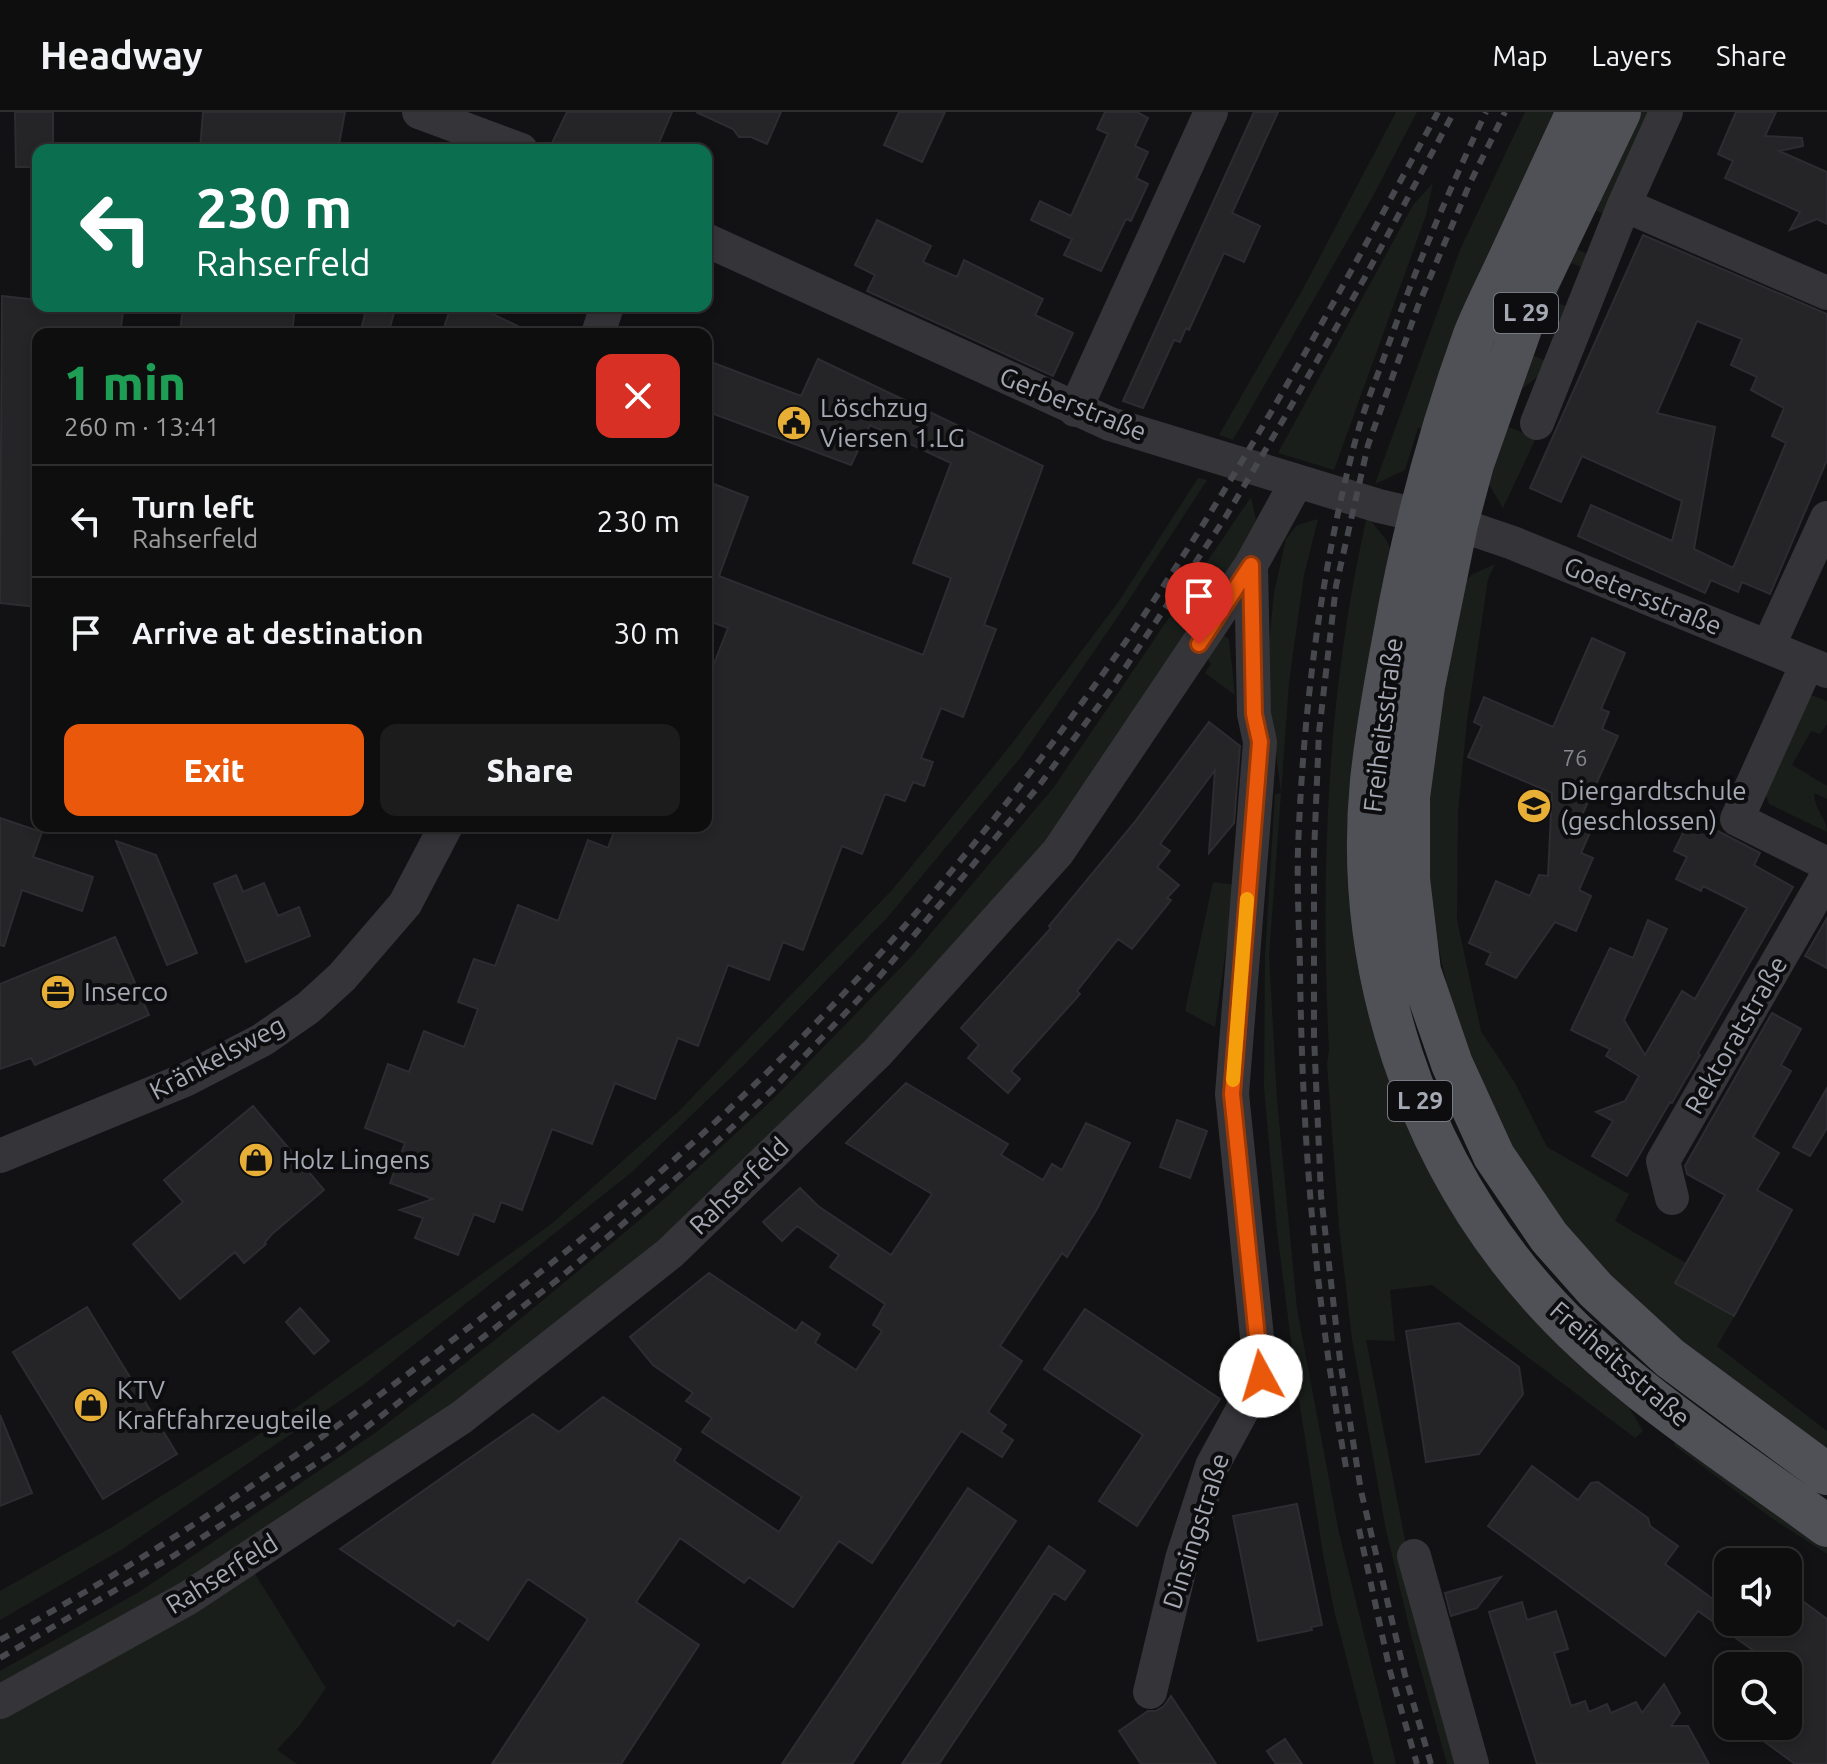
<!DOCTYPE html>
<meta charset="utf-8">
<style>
body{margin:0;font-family:Ubuntu,sans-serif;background:#1c1c1d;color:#f1f3f6;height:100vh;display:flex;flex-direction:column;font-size:30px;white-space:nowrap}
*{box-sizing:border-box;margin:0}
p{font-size:26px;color:#9b9c9e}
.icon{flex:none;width:44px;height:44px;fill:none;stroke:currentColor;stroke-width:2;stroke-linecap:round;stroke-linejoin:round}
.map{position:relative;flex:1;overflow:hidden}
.sheet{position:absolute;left:32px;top:216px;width:680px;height:504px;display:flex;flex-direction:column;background:#0e0e0f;border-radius:16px;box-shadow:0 4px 12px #0003,0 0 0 2px #2e2e2f}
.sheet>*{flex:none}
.hud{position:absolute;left:32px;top:32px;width:680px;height:168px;border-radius:16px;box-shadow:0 4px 12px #0003,0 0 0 2px #2e2e2f;background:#0b6e4f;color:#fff;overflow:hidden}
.buttons{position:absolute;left:1714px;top:1436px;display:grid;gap:16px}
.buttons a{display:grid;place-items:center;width:88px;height:88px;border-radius:16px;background:#0e0e0f;box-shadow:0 4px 12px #0003,0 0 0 2px #2e2e2f;font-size:40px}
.pin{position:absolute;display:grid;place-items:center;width:68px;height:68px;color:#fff;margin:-82px -34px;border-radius:50% 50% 50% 0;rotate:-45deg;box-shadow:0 0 8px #0007}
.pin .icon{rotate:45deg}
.me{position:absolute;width:88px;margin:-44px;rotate:354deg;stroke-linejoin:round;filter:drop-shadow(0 0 6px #0008)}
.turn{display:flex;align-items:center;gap:28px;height:168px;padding:0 32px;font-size:36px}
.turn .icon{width:104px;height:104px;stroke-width:2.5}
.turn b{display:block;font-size:56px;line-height:68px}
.round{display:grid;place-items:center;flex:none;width:84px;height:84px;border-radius:16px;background:#1c1c1d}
.head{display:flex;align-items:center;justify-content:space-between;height:136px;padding:0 32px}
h1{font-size:48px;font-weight:800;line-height:60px;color:#1e9e55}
.primary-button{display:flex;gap:16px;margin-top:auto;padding:16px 32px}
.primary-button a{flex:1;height:92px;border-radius:16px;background:#ea580c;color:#fff;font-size:32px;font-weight:800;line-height:92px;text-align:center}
.primary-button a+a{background:#1c1c1d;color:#f1f3f6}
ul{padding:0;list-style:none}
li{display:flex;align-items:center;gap:24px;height:112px;padding:0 32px;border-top:2px solid #2e2e2f}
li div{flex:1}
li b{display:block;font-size:30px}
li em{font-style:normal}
header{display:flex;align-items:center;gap:48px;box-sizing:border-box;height:112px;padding:0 40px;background:#0e0e0f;border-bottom:2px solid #2e2e2f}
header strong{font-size:38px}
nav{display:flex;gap:44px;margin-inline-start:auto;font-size:28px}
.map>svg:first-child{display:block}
</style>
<header>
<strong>Headway</strong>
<nav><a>Map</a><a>Layers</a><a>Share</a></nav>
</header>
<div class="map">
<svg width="1827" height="1652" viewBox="0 0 1827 1652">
<rect width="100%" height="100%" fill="#121214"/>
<path fill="#191e1a" d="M1396 0H1417L1373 84 1233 328 1219 323 1304 175Z
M1525 0H1556L1485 149 1456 215 1422 317 1418 316 1405 358 1375 372 1460 138Z
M1635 0H1651L1612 105 1594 98 1577 137 1593 145 1588 158 1571 151 1554 189 1570 196 1564 209 1548 202 1530 242 1548 250 1539 263 1516 282 1503 313 1536 326 1503 396 1488 371 1503 294Z
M1433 71 1426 103 1334 358 1278 341 1413 93Z
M1198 366 1207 368 1121 500 1021 645 887 806 744 953 632 1060 363 1273 121 1438 0 1508V1479L112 1415 254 1326 550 1113 679 999 892 778 1010 634 1119 489Z
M1251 385 1256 408 1249 431 1055 731 741 1059 566 1213 394 1341 0 1583V1559L139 1480 375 1321 496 1227 654 1096 771 989 911 845 1054 675Z
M1367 404 1387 429 1394 445 1377 911 1616 1273 1643 1319 1635 1326 1432 1173 1390 1178 1395 1229 1366 1228 1413 1469 1464 1652H1447L1411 1523 1386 1418 1352 1227 1339 1115 1327 952 1329 938C1320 758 1327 580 1367 404Z
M1318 407 1304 463 1289 570 1281 682 1269 844 1277 988 1297 1197 1339 1421 1396 1652H1374L1334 1498 1323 1442 1296 1268 1277 1119 1264 976 1265 843 1275 682 1281 681 1266 563 1274 481 1286 427 1297 413Z
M1495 452 1488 467 1467 608 1458 700 1457 808 1481 919 1515 971 1547 1035 1629 1082 1615 1109 1686 1151 1675 1171 1734 1205 1717 1234 1827 1319V1349L1636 1199 1528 1070 1455 911 1434 814 1427 739 1432 640 1460 478 1471 463Z
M1220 521 1229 527 1235 583 1205 561 1211 552 1205 543Z
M1811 583 1827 589V612L1820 622 1811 619 1792 653 1827 674V687L1814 681C1815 700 1827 706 1827 720L1769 692 1765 680Z
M1213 770 1235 773 1215 915 1185 899Z
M1678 1322 1827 1432V1442L1773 1407 1674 1333Z
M252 1457 326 1576 300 1613 277 1638 297 1652H0V1604Z"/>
<path fill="#252528" stroke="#2d2c30" stroke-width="2" fill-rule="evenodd" d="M15 0H53V38H38V55H16Z
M203 0H345L338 38H200Z
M567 0H672L656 38H568L552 31Z
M696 0H781L767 32 751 25H739L733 17Z
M899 0H945L922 50 884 33Z
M1105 0H1137L1148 6 1135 34 1148 40 1136 66 1148 72 1131 109 1126 107 1101 159 1064 143 1072 127 1031 108 1040 89 1071 104 1108 22 1097 17Z
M1254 0H1278L1232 101 1260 114 1244 150 1224 141 1189 218 1186 216 1180 230 1174 228 1143 296 1123 289Z
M1736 0H1776L1765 24 1802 26 1803 34 1779 39 1827 60V112L1817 107 1790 118 1800 100 1725 66 1733 49 1718 42Z
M877 108 931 134 923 150 957 165 964 148 1043 187 1035 203 1073 221 1053 264 867 179 875 163 855 153Z
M1643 123 1827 202V348L1770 482 1742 470 1738 480 1711 468 1705 481 1578 424 1591 393 1672 429 1682 389 1582 344 1561 390 1530 376ZM1697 209 1742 227 1731 253 1757 265 1751 278 1784 296 1772 324 1786 331 1733 456 1694 437 1715 315 1657 301Z
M2 184 38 188V194H66L123 200 120 222H38V478L36 495 0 491Z
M183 194H295L292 222H180Z
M367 194H396L388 222H360Z
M451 194H476L534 222H442Z
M818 247 1043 354 984 513 996 517 963 605 941 596 921 646 933 650 924 674 913 670 905 689 885 682 862 742 842 734 803 838 783 830 769 868 728 853 698 934 678 926 655 987 615 971 592 1032 552 1017 522 1098 501 1090 494 1110 474 1102 458 1143 415 1126 423 1106 400 1098 433 1087 390 1071 405 1031 365 1016 388 952 409 960 424 919 464 935 478 897 458 890 474 847 495 854 518 793 558 809 588 728 608 736 616 714H706V572L728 516 706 508V369L748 385 719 464 923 543 951 466 913 451 951 351 870 313 851 353 706 299V248L801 284Z
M1592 526 1625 541 1601 597 1609 600 1602 617 1618 624 1582 703 1595 709 1581 741 1593 746 1579 778 1591 784 1576 819 1555 810 1516 866 1486 852 1491 841 1469 831 1496 769 1530 784 1539 763 1548 764 1552 681 1468 645 1482 614 1474 610 1484 585 1553 615Z
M1209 610 1240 634 1234 711 1209 741 1215 658 1160 732 1170 739 1157 755 1179 773 1167 786 1171 788 1132 837 1118 827 1077 879 1080 882 1011 959 1020 967 1008 981 968 946 979 933 961 916 1051 816 1049 814 1134 711Z
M1691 705 1760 741 1754 753 1793 775 1698 941 1700 943 1684 970 1672 991 1670 990 1627 1064 1592 1044 1613 1009 1596 1000 1625 989 1639 964 1606 944 1610 937 1571 918 1610 836 1633 846 1648 808 1667 817 1624 908 1645 943 1682 879 1695 887 1747 796 1703 774 1701 779 1676 767 1687 745 1674 739Z
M0 706 42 720 33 745 93 765 82 799 22 778 4 834 0 833Z
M116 729 156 743 197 841 167 853Z
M236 763 243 780 264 771 278 804 299 795 310 824 246 850 214 772Z
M1827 806V856L1805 844Z
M115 825 149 903 35 953 31 946 0 957V872Z
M1772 901 1801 917 1781 953 1791 959 1753 1025 1779 1041 1757 1078 1792 1098 1734 1204 1675 1171 1725 1083 1687 1062 1685 1054Z
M906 971 1008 1032 1001 1043 1043 1068 1052 1052 1062 1058 1086 1011 1130 1031 1097 1097 1067 1145 1062 1141 1000 1234 1022 1249 988 1300 1006 1313 1001 1320 1013 1328 1002 1345 961 1319 872 1451 839 1429 793 1495 749 1465 744 1471 680 1426 636 1490 699 1533 621 1652H492L588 1507 528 1467 488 1528 458 1508 454 1514 340 1437 533 1302 559 1320 603 1285 681 1337 674 1349 779 1420 802 1385 702 1320 712 1306 686 1289 693 1281 653 1253 630 1225 709 1161 796 1219 802 1210 820 1222 815 1231 856 1258 882 1219 873 1213 885 1192 830 1155 839 1143 797 1114 782 1129 763 1110 800 1076 818 1094 891 1143 932 1082 846 1031Z
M1827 976V1016L1810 1044 1793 1035Z
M253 994 324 1078 272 1122 265 1130 266 1132 244 1151 235 1140 180 1187 133 1132 183 1090 164 1068Z
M1177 1008 1207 1019 1190 1066 1160 1055Z
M87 1195 177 1342 103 1387 13 1240Z
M300 1196 329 1229 314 1242 286 1210Z
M1085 1197 1220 1287 1137 1414 1099 1389 1143 1323 1044 1257Z
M1459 1211 1519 1255 1523 1282 1479 1342 1426 1350 1406 1219Z
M0 1303 32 1381 0 1394Z
M1532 1354 1578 1388 1591 1371 1598 1370 1648 1406 1650 1414 1678 1434 1665 1452 1728 1498V1510H1788V1487L1798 1496 1804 1490 1827 1507V1652H1795L1743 1614H1788V1554H1775L1698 1499 1665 1544 1488 1414Z
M968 1376 1016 1409 852 1652H782Z
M1297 1392 1322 1513 1311 1515 1312 1518 1258 1529 1233 1404Z
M1049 1434 1085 1459 1065 1488 1054 1481 939 1652H902Z
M1501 1465 1477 1496 1451 1504 1445 1481Z
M1522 1490 1527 1508 1556 1499 1568 1537 1554 1541 1571 1594 1585 1589 1589 1600 1607 1592 1611 1601 1636 1590 1642 1601 1664 1572 1680 1601 1671 1614H1688L1709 1652H1537L1489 1500Z
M1171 1584 1216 1652H1141L1119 1619 1148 1599H1156L1164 1594Z
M1285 1627 1302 1652H1276L1267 1639Z"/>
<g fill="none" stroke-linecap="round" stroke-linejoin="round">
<path stroke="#343439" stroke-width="34" d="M419 0 521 38
M1624 93 1827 181
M706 128 1110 312 1379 394 1457 412 1513 431 1827 559
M598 222 607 194
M1075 298 1211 0
M1537 311 1624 93 1666 0
M1768 535 1827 406
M1807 552 1737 707 1827 752
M0 1044 187 967 262 928 308 896 342 865 405 792 446 714
M1672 1086 1663 1049 1827 764
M1414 1444 1472 1652
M1150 1580 1182 1447 1212 1354 1261 1264 1232 982 1260 630 1254 602 1251 453
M0 1590 188 1486 462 1305 670 1141 877 941 1058 740 1251 453 1297 369"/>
<path stroke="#505157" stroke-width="42" d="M1577 0C1554 50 1531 99 1508 149 1497 173 1484 198 1474 223 1439 320 1412 422 1394 523 1385 571 1376 621 1371 669 1353 854 1416 1045 1540 1184 1621 1275 1730 1342 1827 1414
M1620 0 1535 177 1473 352 1457 412 1424 574 1409 685V767L1420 859 1452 952 1494 1044 1549 1125 1596 1178 1670 1246 1827 1362"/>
<path stroke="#47484e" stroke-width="6" stroke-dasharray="10 8" stroke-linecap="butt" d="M1346 1355C1315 1186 1302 1027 1300 855 1299 816 1297 776 1298 737 1303 601 1320 462 1355 330 1362 303 1372 277 1382 251 1412 165 1447 82 1486 0
M1359 1417 1390 1559 1417 1652
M0 1528C148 1448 287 1353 421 1252 512 1183 603 1113 687 1036 841 897 977 738 1097 570 1227 391 1332 194 1438 0
M0 1546 175 1443 337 1338 561 1165 696 1049 772 978 875 870 1038 675 1111 577 1225 406 1279 315 1364 167 1454 0
M1431 1652 1405 1563 1361 1379 1340 1248 1321 1083 1314 924V741L1319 620 1336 474 1368 333 1418 194 1470 71 1505 0"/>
</g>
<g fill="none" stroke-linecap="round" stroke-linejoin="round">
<g stroke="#983908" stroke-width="20">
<path id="route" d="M1199 532 1251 453 1254 602 1260 630 1232 982 1261 1264"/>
</g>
<use href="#route" stroke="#ea580c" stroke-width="14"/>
<path stroke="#f59e0b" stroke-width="14" d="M1233 968 1247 787"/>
</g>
<defs>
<g id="civic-disc" transform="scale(1.8)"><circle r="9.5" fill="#e8af36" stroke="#0d0d0f"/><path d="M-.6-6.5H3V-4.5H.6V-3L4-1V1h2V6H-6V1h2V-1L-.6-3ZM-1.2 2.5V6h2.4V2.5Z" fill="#111"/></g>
<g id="school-disc" transform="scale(1.8)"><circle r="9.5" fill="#e8af36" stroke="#0d0d0f"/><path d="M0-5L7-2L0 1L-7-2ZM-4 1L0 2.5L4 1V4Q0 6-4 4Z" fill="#111"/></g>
<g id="office-disc" transform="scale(1.8)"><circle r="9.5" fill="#e8af36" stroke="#0d0d0f"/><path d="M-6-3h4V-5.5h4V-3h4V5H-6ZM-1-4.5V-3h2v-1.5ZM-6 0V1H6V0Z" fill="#111"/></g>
<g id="shop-disc" transform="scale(1.8)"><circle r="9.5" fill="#e8af36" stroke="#0d0d0f"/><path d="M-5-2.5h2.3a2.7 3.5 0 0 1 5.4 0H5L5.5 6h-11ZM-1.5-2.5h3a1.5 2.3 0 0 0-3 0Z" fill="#111"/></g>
</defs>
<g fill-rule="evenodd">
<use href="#civic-disc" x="794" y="311"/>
<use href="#school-disc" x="1534" y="694"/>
<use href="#office-disc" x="58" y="880"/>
<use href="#shop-disc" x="256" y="1048"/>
<use href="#shop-disc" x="91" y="1293"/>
</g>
<g text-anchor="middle" stroke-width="8" stroke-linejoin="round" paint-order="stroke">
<g font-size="22" fill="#848790">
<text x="1575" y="654">76</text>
</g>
<g fill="#0d0d0f" stroke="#777a82" stroke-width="2">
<rect x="1494" y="181" width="64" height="40" rx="6"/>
<rect x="1388" y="969" width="64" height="40" rx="6"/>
</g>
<g font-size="24" font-weight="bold" fill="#a5a9b4">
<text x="1526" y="209">L 29</text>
<text x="1420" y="997">L 29</text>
</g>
<g font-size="26" fill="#a5a9b4" stroke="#0d0d0f">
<text transform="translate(1073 292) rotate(22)" y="9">Gerberstraße</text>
<text transform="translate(1643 484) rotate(22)" y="9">Goetersstraße</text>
<text transform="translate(1383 613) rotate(-83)" y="9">Freiheitsstraße</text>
<text transform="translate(1736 923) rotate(-60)" y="9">Rektoratstraße</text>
<text transform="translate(217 946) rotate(-28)" y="9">Kränkelsweg</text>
<text transform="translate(739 1074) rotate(-44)" y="9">Rahserfeld</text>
<text transform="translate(1620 1252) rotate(41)" y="9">Freiheitsstraße</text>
<text transform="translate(1196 1419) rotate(-72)" y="9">Dinsingstraße</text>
<text transform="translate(222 1462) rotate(-32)" y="9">Rahserfeld</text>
</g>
<g font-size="26" fill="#a5a9b4" stroke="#0d0d0f" text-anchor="start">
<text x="820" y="305">Löschzug<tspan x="820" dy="30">Viersen 1.LG</tspan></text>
<text x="1560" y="688">Diergardtschule<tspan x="1560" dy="30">(geschlossen)</tspan></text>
<text x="84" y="889">Inserco</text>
<text x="282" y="1057">Holz Lingens</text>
<text x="117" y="1287">KTV<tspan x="117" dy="30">Kraftfahrzeugteile</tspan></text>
</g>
</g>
</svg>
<div class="buttons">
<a><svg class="icon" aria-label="sound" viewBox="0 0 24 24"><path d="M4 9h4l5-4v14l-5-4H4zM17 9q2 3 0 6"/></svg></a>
<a><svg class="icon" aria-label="search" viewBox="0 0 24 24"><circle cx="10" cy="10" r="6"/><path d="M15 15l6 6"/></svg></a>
</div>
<div class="pin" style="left:1199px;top:532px;background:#d93025"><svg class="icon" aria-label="arrive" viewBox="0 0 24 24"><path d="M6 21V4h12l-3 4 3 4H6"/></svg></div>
<svg class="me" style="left:1261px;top:1264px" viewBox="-20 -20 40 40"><circle r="19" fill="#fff"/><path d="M0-13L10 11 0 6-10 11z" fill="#ea580c"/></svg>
<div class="hud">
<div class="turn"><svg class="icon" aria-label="left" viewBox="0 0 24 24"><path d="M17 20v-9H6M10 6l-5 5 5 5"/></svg><div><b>230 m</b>Rahserfeld</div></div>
</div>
<section class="sheet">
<div class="head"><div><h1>1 min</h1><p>260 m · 13:41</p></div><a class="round" style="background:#d93025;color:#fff"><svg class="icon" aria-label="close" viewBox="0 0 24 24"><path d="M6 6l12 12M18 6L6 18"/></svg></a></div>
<ul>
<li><svg class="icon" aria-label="left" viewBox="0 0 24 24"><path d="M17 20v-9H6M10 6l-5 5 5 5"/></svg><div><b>Turn left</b><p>Rahserfeld</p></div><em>230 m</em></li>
<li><svg class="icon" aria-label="arrive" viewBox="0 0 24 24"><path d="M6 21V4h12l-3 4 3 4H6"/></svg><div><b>Arrive at destination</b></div><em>30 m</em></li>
</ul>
<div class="primary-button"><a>Exit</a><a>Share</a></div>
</section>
</div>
